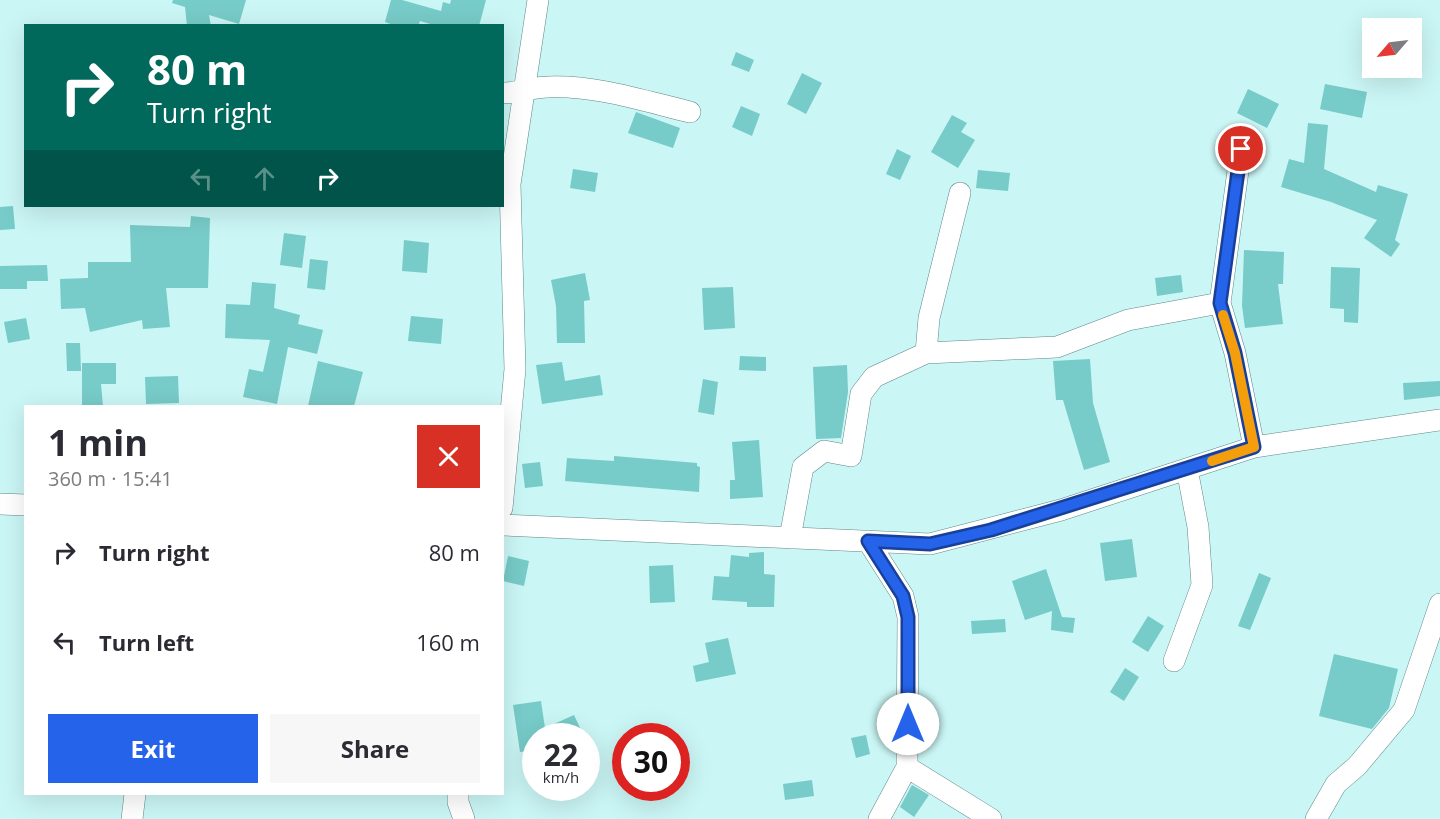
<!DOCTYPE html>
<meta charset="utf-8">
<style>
body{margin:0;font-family:"Open Sans",sans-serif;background:#f7f7f7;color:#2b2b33;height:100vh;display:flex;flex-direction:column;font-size:22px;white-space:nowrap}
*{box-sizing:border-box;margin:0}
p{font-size:20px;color:#7c7c81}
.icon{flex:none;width:33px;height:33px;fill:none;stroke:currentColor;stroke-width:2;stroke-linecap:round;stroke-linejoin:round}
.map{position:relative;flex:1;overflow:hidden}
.panel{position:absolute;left:24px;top:405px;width:480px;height:390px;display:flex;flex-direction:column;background:#fff;border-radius:0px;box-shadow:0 6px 24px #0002}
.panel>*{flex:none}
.guide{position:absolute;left:24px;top:24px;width:480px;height:183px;border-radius:0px;box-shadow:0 6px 24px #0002;background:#00695c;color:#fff;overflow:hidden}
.needle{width:39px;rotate:242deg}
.buttons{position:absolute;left:1362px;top:18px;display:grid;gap:12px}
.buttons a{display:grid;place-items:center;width:60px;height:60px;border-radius:0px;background:#fff;box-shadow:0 6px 24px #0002;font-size:30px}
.speed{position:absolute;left:522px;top:723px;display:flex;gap:12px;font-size:30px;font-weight:700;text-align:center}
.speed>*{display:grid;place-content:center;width:78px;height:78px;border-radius:50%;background:#fff;box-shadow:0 6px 24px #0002;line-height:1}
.speed small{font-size:15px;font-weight:400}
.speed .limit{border:9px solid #d22;background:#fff;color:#111}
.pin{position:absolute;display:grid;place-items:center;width:51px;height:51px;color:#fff;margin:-26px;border:3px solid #fff;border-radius:50%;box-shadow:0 2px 6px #0007}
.me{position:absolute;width:66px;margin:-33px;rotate:0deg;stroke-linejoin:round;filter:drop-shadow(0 0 4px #0008)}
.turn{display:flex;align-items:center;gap:21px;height:126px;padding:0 24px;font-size:27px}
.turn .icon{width:78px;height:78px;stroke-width:2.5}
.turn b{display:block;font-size:42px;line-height:51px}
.lanes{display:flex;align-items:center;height:57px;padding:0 24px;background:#0003;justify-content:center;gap:30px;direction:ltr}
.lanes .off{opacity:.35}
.round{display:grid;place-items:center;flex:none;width:63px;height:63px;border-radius:0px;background:#f7f7f7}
.headline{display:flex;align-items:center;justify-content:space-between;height:102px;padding:0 24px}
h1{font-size:36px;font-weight:700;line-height:45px}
.action{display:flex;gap:12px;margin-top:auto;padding:12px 24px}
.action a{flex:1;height:69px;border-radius:0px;background:#2563eb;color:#fff;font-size:24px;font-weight:700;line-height:69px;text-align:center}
.action a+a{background:#f7f7f7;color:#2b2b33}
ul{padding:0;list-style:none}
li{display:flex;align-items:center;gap:18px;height:90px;padding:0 24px}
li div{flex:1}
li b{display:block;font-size:22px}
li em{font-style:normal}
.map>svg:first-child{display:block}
</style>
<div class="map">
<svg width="1440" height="819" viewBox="0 0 1440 819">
<rect width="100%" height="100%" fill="#caf6f5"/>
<path fill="#77cbc8" d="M173 0H246L239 24 209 15 211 26H187L185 7 172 3Z
M391 0H402L441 11 443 2 450 4 451 0H486L479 26H437L420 21 418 26H396L385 22Z
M736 52 754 60 749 72 731 65Z
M802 73 822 83 806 114 787 104Z
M1325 84 1367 92 1362 118 1320 109Z
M1248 89 1279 104 1267 128 1237 113Z
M741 106 760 114 752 136 732 127Z
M636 112 680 128 673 148 628 133Z
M952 115 967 123 961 132 975 140 958 168 931 152Z
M1308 123 1328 125 1324 169 1376 192 1378 185 1408 194 1395 240 1400 244 1391 257 1364 238 1377 220 1331 202 1281 187 1289 159 1304 163Z
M897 149 911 156 900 180 886 174Z
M573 169 598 173 595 192 570 188Z
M978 170 1010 173 1008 191 976 188Z
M13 206 15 229 0 230V207Z
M191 216 210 218 208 288H166L170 327 143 329 142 320 90 332 85 308 61 309 60 279 88 278V262H131L130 225 190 227Z
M284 233 306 236 302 268 280 265Z
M404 240 429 243 427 273 402 271Z
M1244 250 1284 252 1283 284H1278L1283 324 1245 328 1242 306Z
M310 259 328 261 325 290 307 288Z
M47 265 48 281H27V289H0V266Z
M1331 267 1360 268 1358 323 1344 322V309L1330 308Z
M585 273 590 300 584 301 585 343H557L556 306 551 280Z
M1181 275 1183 292 1157 296 1155 278Z
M252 282 276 284 274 308 300 315 298 324 323 330 317 354 288 347 277 404 243 397 249 369 263 372 270 340 225 338 226 304 250 305Z
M733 287 735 328 704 330 702 288Z
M411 316 443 319 441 344 408 341Z
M26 318 30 339 8 343 4 322Z
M66 343H80L81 371H67Z
M740 356 766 357V371L739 370Z
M1090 359 1093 403 1110 462 1084 470 1063 400H1056L1053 361Z
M318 361 363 372 354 406H308Z
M562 362 565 381 600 375 603 395 542 404 536 365Z
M82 363H116V384H101L103 406H82Z
M847 365 848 392 841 438 816 439 813 367Z
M178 376 179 403 146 404 145 377Z
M703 379 718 382 714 415 698 412Z
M1440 381V396L1404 400 1403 383Z
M759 440 763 497 730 499V480H735L732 442Z
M614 456 697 463V466L700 467 699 492 565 481 567 458 614 461Z
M540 462 543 486 525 488 522 464Z
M1132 539 1137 577 1105 581 1100 543Z
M764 552V574L775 575 774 607H747V602L712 600 714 576 729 577 731 555 749 557V553Z
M508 556 529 561 524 586 503 581Z
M673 565 675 602 650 603 649 566Z
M1046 569 1062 617 1075 618 1073 633 1051 630 1052 611 1025 620 1012 581Z
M1259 573 1271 578 1250 630 1238 626Z
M1148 616 1164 626 1148 652 1132 642Z
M1005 619 1006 632 972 634 971 621Z
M728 638 736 674 696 682 693 666 709 662 705 643Z
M1334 654 1398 669 1389 708 1372 729 1319 716Z
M1125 668 1139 677 1124 701 1110 692Z
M541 701 545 728 574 715 582 732 571 736H536V750L520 752 513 705Z
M866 735 870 754 856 758 851 738Z
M812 780 814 796 785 800 783 784Z
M912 785 929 795 914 817 900 807Z"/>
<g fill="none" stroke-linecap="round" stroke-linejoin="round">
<g stroke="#5f8887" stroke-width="22">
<path id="minor" d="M502 93C518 93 533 87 548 87 596 85 644 101 690 112
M1241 149 1220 303 1235 353 1254 447
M926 353 929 318 960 193
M0 504 26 505
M502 508 515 369 510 184 538 0
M502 525 930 544 1061 510 1254 447 1440 420
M790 538 803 467 824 451 851 456 861 394 874 377 926 353 1057 347 1128 320 1220 303
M868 541 903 596 908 617 907 767 879 819
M1174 661 1202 585 1198 527 1187 469
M907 767 991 819
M458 794V802L464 819
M132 819 135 794
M1316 819 1336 784 1357 766 1404 710 1440 604"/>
</g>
<use href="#minor" stroke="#fff" stroke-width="21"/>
</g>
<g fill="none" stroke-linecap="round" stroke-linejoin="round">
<g stroke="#184099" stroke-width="15">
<path id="route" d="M908 724V617L903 596 868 541 930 544 991 530 1254 447 1235 353 1220 303 1241 149"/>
</g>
<use href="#route" stroke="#2563eb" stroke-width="10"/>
<path stroke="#f59e0b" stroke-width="10" d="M1212 461 1254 447 1235 353 1223 315"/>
</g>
</svg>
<div class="buttons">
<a><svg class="needle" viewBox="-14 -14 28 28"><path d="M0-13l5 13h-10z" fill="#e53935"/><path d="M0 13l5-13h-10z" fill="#7c7c81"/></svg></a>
</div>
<div class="speed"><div>22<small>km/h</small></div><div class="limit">30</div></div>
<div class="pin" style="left:1241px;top:149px;background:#d93025"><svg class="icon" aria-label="arrive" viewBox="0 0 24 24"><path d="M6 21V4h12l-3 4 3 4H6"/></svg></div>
<svg class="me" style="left:908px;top:724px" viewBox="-20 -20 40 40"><circle r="19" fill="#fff"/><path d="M0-13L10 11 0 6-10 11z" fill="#2563eb"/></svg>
<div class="guide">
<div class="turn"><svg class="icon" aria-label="right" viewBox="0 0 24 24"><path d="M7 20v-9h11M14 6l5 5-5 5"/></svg><div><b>80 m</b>Turn right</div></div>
<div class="lanes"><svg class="icon off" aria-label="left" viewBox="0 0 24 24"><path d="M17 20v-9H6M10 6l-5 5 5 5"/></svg><svg class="icon off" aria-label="ahead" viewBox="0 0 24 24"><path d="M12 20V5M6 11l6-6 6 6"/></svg><svg class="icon" aria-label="right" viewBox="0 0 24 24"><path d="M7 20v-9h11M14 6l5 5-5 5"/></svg></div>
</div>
<section class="panel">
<div class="headline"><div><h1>1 min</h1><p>360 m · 15:41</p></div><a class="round" style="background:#d93025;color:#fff"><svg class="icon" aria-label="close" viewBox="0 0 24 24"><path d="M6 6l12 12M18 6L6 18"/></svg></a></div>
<ul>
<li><svg class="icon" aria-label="right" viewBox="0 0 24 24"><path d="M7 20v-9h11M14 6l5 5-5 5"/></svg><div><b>Turn right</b></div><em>80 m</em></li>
<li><svg class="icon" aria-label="left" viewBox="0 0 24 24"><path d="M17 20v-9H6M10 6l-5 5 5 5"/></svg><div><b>Turn left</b></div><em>160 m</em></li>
</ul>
<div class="action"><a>Exit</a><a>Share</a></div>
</section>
</div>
